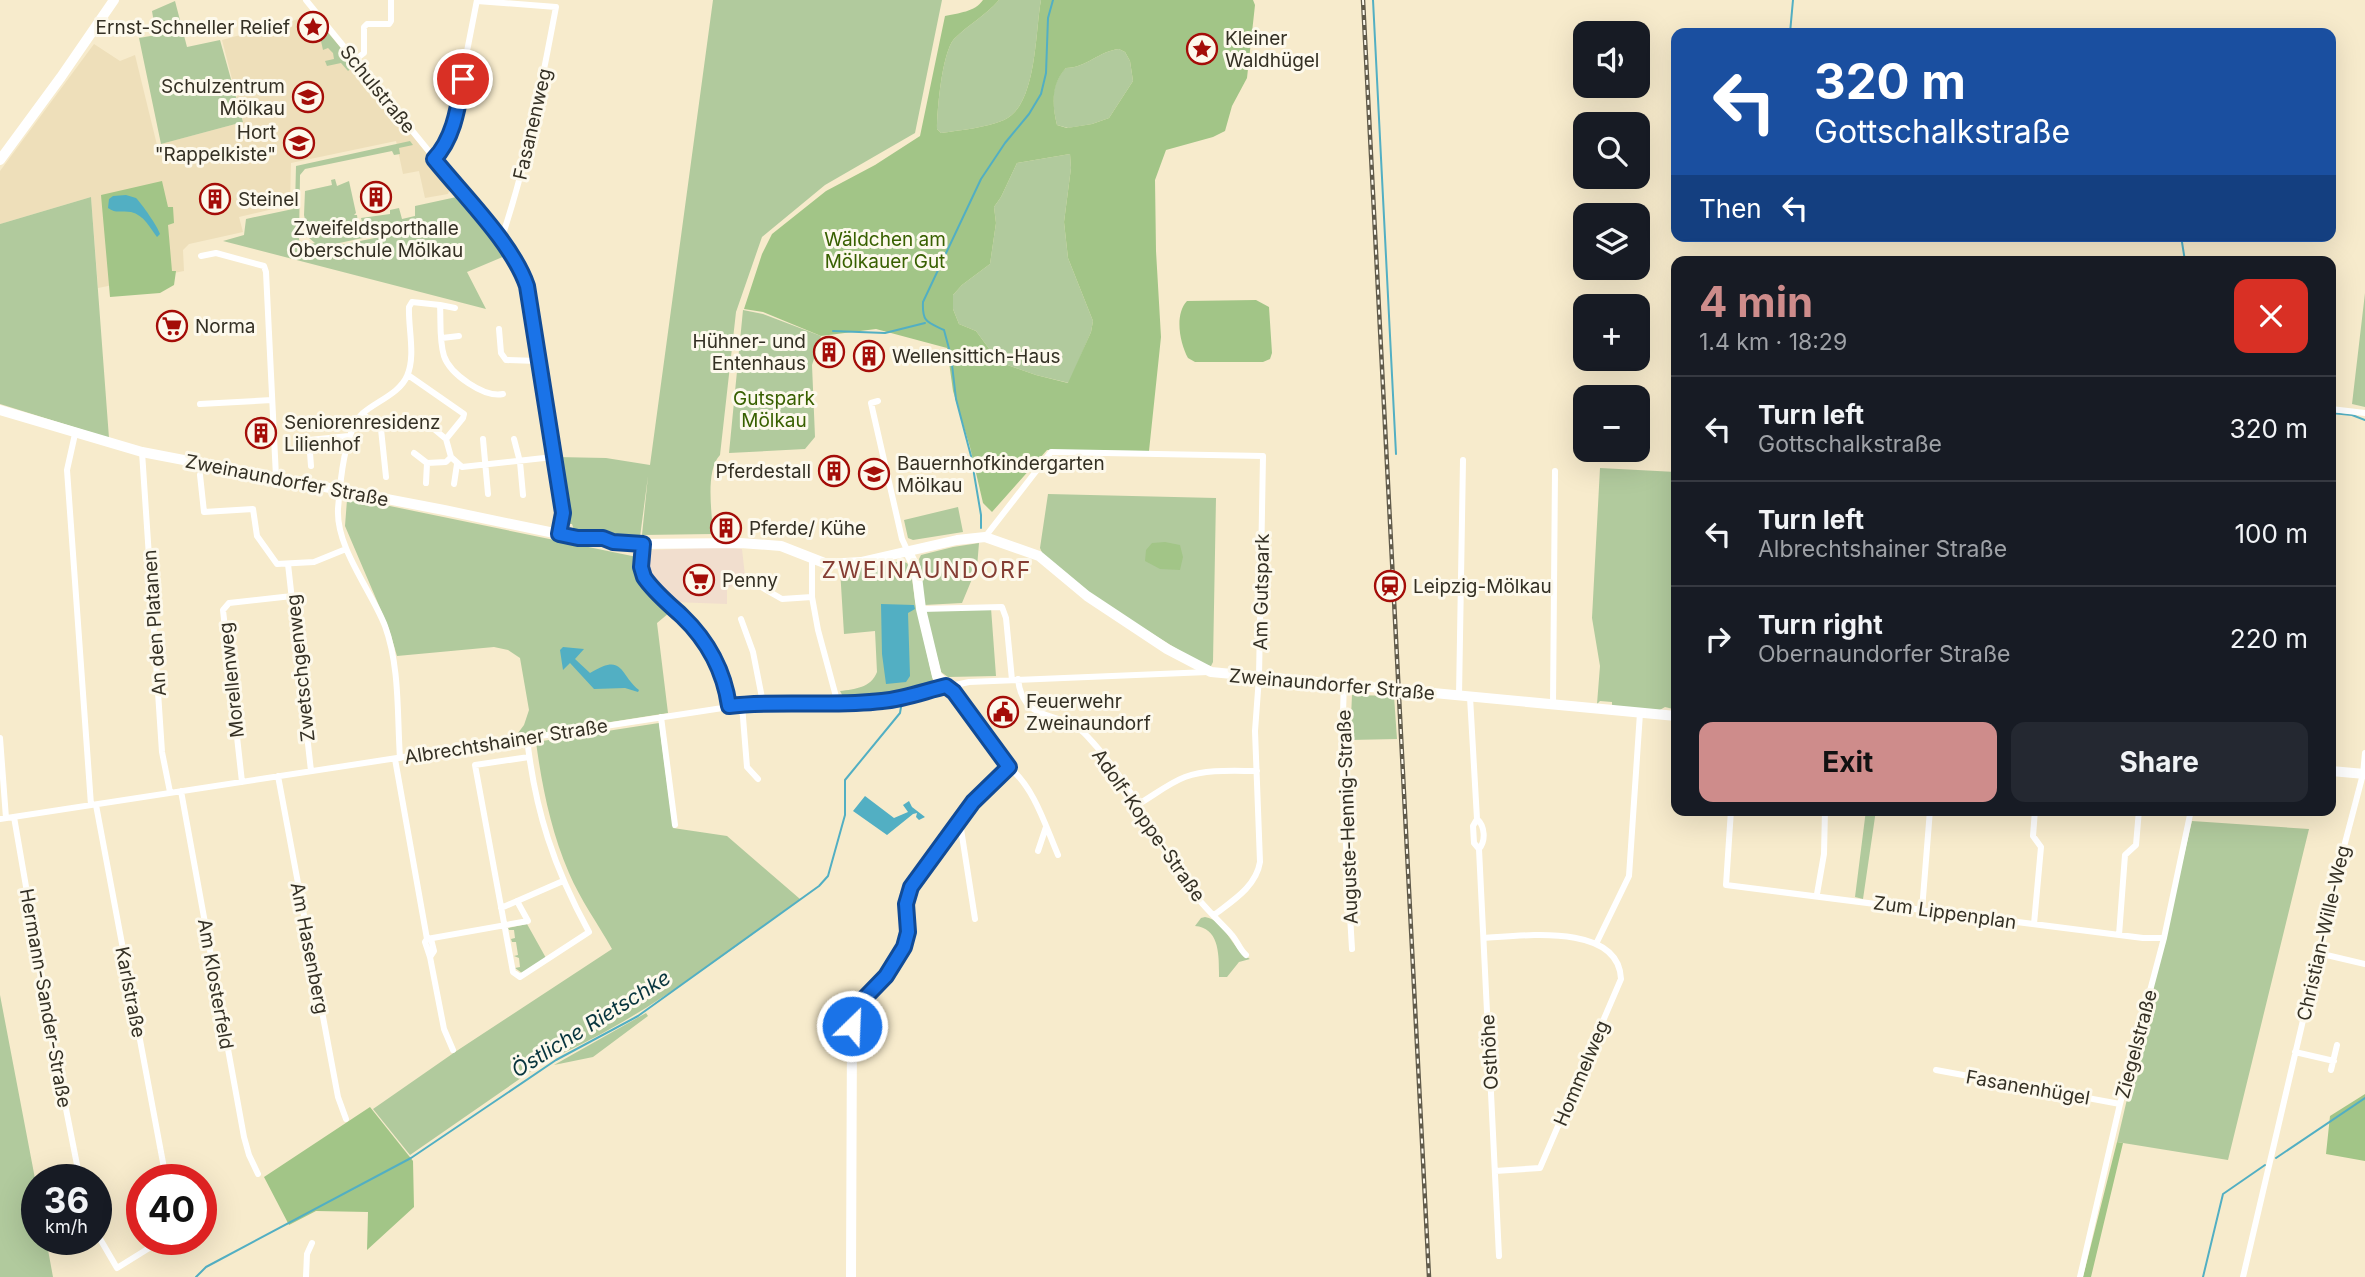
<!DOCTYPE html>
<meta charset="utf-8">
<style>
body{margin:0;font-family:Inter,sans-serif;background:#242831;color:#f1f3f6;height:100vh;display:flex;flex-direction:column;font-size:26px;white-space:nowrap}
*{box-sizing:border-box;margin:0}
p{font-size:23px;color:#9ea1a6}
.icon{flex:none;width:38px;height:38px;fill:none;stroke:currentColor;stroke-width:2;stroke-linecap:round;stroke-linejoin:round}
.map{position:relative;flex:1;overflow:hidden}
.details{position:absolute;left:1671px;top:256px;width:665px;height:560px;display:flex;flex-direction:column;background:#171b24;border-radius:14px;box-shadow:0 7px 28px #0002}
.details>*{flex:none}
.hud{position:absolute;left:1671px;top:28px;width:665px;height:214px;border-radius:14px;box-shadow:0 7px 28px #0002;background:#1a4fa0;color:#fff;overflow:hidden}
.controls{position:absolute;left:1573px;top:21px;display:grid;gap:14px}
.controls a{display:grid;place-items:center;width:77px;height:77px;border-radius:14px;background:#171b24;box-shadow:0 7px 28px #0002;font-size:35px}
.speed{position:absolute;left:21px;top:1164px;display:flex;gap:14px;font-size:35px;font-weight:700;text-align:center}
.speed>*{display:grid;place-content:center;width:91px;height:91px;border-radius:50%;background:#171b24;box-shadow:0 7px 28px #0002;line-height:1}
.speed small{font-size:18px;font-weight:400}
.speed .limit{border:10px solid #d22;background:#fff;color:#111}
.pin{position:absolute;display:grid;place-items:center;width:60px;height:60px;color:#fff;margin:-30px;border:4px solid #fff;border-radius:50%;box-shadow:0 2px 7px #0007}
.me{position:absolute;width:77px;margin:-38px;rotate:24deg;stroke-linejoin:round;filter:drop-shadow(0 0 5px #0008)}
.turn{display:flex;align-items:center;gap:24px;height:147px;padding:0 28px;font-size:32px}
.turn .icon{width:91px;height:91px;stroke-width:2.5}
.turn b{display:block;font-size:49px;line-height:60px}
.then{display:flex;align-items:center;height:66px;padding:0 28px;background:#0003;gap:14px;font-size:26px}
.round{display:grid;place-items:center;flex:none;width:74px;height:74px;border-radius:14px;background:#242831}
.head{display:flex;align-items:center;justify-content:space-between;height:119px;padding:0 28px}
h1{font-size:42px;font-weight:700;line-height:52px;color:#ce8c8b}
.button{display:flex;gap:14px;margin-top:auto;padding:14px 28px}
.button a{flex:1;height:80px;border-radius:14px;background:#ce8c8b;color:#111;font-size:28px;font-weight:700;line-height:80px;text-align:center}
.button a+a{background:#242831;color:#f1f3f6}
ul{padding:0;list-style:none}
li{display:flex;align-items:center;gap:21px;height:105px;padding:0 28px;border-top:2px solid #363941}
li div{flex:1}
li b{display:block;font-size:26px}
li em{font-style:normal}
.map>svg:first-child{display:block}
</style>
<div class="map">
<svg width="2365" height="1277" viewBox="0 0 2365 1277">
<rect width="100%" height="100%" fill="#f7ebcc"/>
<path fill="#f1dece" d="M726 547 742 549 745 576 732 578V587L727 588V604L673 602 660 591 645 571 646 561 653 550Z"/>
<path fill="#eedfba" d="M306 17 309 26 320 23 452 184 448 194 425 198 419 171 403 174 396 141 291 163 290 205 239 217 243 232 189 244 183 250 184 271 98 288 91 197 0 224V171L94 44 120 61 135 55 157 145 243 122 222 40Z"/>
<path fill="#b1ca9d" d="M713 0H942L915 133 825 185 762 237 736 312 720 455C705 471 712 512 713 534L642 535 648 476 640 537 574 530 572 524H567L556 457 606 458 650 465Z
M999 0H1041C1035 31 1037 106 1004 120 985 128 961 130 941 133L937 129C937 110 942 53 954 39 968 25 986 15 999 0Z
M175 1 187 47 220 40 243 122 161 144 139 38 156 35 152 11Z
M320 23 355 65 348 71 341 63 327 66 325 61 334 59 333 53 328 48 323 50 319 32 315 28 310 31 309 26Z
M1119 49 1125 52 1130 61 1133 81 1109 118 1092 124 1068 128 1057 125C1052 104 1050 84 1066 68 1086 68 1099 51 1119 49Z
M410 141 413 145 399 148 400 154 394 155 392 151 305 169 300 175 299 239 301 246 315 243 309 238 304 215 305 191 332 185 331 180 335 179 337 186 349 181 356 213 354 215H357L359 232 341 237 413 222 414 227 302 251V253L418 229 416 219 364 230 361 218 390 214V210L399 208 402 219 415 216V206L461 196 504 250 505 256 467 272 486 309 223 241 244 235 246 219 293 209 295 206 296 166Z
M1070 154 1071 168 1064 222 1068 258 1093 321 1091 332 1069 383 1036 375 999 362 976 331 959 324 953 309V295L962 285 990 264 996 223 994 207 1001 197 1017 163Z
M91 197 109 438 0 404V224Z
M2365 293V407L2352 404Z
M743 310 763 314 821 336 812 365 815 437 805 449 729 453Z
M1600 468 1676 472 1673 709 1665 707 1658 711 1612 707V702L1600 701 1597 704 1600 666 1592 618Z
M1048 494 1216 498 1213 662 1211 666 1203 665 1088 594 1043 555 1040 548Z
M351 498 637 557C636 587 649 593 669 613L657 623 668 713 515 737 524 725 529 710 520 658 508 650 494 647 397 656 389 629 345 526 347 500Z
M958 507 963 532 913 540 908 538 904 520Z
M979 543 977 567 962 603 924 605 919 559 921 555 953 547Z
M901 561 907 563 911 571 915 601 933 680 927 690 881 699 845 700 840 691C855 689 871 688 877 672L875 631 844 634 840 569 874 567Z
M991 608 996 676 948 677 941 672 925 611Z
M1352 695 1394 696 1397 739 1350 740Z
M659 723 673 828 727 836 800 899C723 956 636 1023 547 1060L410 1155 373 1109 455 1052 612 949C598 924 580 899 569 873 551 831 542 787 536 742Z
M1866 810H1876L1863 899 1855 897Z
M2192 821 2309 829 2228 1160 2117 1142Z
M1205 917C1227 921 1231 950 1250 959L1239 962 1227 977H1219C1219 956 1220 928 1195 926L1201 918Z
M527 924 546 958 522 973 515 968 520 967 519 958 514 956 518 955 516 942H512L511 939 515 938 514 930H509L508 928Z
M0 995 37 1189V1239H46L53 1277H0Z
M646 1013 648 1016 593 1057 554 1065Z"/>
<path fill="#a2c587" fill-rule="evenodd" d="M983 0H999C986 15 968 25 954 39 942 53 937 110 937 129L941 133C961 130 985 128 1004 120 1037 106 1035 31 1041 0H1253L1255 5 1247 78 1232 106 1225 131 1213 137 1166 150 1155 180 1156 251 1161 337 1149 451 1047 450 992 512 983 503 970 447 953 391 947 348 876 329 821 336 763 312 744 309 762 254 772 234 826 191 875 165 920 136 945 16C958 13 975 12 983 0ZM1119 49 1125 52 1130 61 1133 81 1109 118 1092 124 1067 128 1057 125C1052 104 1051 84 1066 68 1086 68 1099 51 1119 49ZM1070 154 1071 168 1064 222 1068 258 1093 321 1091 332 1068 383 1036 375 999 362 976 331 959 324 953 309V295L962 285 990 264 996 223 994 207 1001 197 1017 163Z
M162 181 168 207H173L174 223 168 225 172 271H176L174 285 160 293 110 297 101 195Z
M1256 300 1269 307 1272 353 1270 359 1263 362H1195L1188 358C1180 343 1174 315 1187 301Z
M1165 542 1180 545 1183 557 1180 570 1160 569 1145 561 1146 550 1152 543Z
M2365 1094V1161L2326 1154 2330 1116Z
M370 1107 413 1161 414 1207 367 1250 368 1212 316 1211 289 1225 264 1177Z
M2117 1142 2123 1143 2091 1277H2083Z"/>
<path fill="#52afc3" d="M126 195 136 198C142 204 158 227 160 234L157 237C150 228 144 215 131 212 122 210 116 214 108 208L109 199 113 196Z
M881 604 914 605 915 609 908 613 910 676 906 682 886 684 882 654Z
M563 647 584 649 575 659 590 673C624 652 619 674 639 690L638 692 625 688 594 689 570 663 563 670 560 650Z
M865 796 894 818 908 812 903 805 909 801 912 807 925 817 919 820 916 817 917 813 913 814 887 835 853 811Z"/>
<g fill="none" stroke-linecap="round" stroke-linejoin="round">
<path stroke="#52afc3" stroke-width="2" d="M1373 0 1396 454
M1790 33 1793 0
M2181 236 2185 261
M833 331 885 333 925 323
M2331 413 2352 415 2365 420
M981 528V515L971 456 956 399 951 356 944 330C927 322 922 322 923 302L981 179 1005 143 1029 114 1041 94 1046 73 1048 18 1053 0
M2276 1158 2365 1098
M196 1277 206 1267 411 1158 556 1060 638 1016 819 886 828 876 845 815V780L900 713 901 707
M2203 1277 2223 1194 2265 1165"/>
<path stroke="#fff" stroke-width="6" d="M306 0 501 240 521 269 529 294 563 513 559 534
M477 1 556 7C541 86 527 164 501 240
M355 60 364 53V27L367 24H389L391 21V0
M434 159 445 147 453 123 477 0
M201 256 216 253 264 266 266 272 276 477
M440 305 455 308
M499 329 501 353 506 360 538 361
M442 338 459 336
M408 375 464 414 463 418 446 439 451 457 462 467 553 457
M878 401 871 403 902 539 908 552
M200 404 272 400
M2331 409 2365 413
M363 414 381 429 386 477
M422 419 446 439
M75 434 67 470 91 805
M483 439 488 494
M514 439 520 462 523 495
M142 452 162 752 170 792
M414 453 427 463 446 462 451 457
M311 466 309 440 349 436
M200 475 204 512 253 509 257 536 277 564 314 562 346 549
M426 483 427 463
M454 484 457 464
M985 537 1051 452 1263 456 1259 677 1255 731 1260 862C1256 887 1232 901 1214 915
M643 544 641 567 644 577C654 592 669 604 682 616 708 641 724 671 728 706
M812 559V597L818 630 838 704
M288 564 311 771
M737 586 756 584 782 599 812 597
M921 609 1002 607 1006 618 1012 680
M741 619 753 652 763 703
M1018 679C1023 726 1061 708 1087 736 1128 779 1155 836 1188 886 1200 903 1216 918 1231 934 1237 940 1239 949 1246 955
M1344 684C1340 773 1347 861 1352 949
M1459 696 1463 460
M1470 697 1477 819C1485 826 1486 841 1479 849L1499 1256
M742 705 747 767 758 779
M1553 705 1555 471
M661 717 675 825
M0 738 6 818
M527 738C535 811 554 868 589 932L520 977 513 972 475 765 529 757
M400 758C397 715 400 667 385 626 371 590 336 548 338 509 340 484 344 431 363 413 377 401 400 393 407 376 416 356 408 328 409 307L412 302 440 305C441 321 439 340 444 356 450 374 484 398 503 394
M395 759 427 939 425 942 430 957 444 1029 453 1050
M1009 767C1035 789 1045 825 1058 855
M278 776 338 1097 346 1119
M242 782 223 610 229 603 292 596
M181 791 244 1137 249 1155 258 1174
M96 805 164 1168 169 1180
M1137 805C1153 796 1169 783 1185 777 1208 769 1233 771 1257 771
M1731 810 1726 885 2143 938H2164
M14 817 53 1043 80 1180
M0 819 742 705 883 701 969 682 1208 672
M1477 819 1473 826 1474 843 1479 849
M957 824 961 829 975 919
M1038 851 1046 827
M1817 894 1824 854 1825 810
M501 908 563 881
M1922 910 1930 810
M2034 924 2041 847 2033 836 2035 810
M2119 935 2125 855 2136 845 2139 810
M1484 938C1521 936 1619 922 1621 979L1540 1168 1495 1171
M427 939 528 921 517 901
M1596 944 1629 876 1640 713
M2318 953 2365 964
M430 957 434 951 431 939
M2295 1052 2334 1061
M1936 1070 2120 1104
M2331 1070 2337 1045
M96 1232 117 1268 154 1245
M306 1277 307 1254 312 1243
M2080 1277 2120 1104 2164 938 2191 810
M2243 1277 2340 862 2363 774 2365 753"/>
<path stroke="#fff" stroke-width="10" d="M0 160 61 77 114 0
M0 410 142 452 444 510 559 534 582 541
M578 538H598L613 542 635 544 740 543 781 546 827 564 861 562 957 540 985 537 1039 556 1087 596 1167 649 1211 672 1676 716
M2331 771 2365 774
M851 1277 852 1026 855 1008 886 976 904 947 908 932 906 903 911 887 973 802 1009 767 954 692 937 676 921 609 916 568 908 552"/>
<g stroke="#615b4b" stroke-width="4.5">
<path id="rail" d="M1363 0 1429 1277"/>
</g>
<use href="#rail" stroke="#fdf9ec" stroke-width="2" stroke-dasharray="5" stroke-linecap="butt"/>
</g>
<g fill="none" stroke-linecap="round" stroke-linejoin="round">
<g stroke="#114b97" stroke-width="18">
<path id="route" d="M463 79C458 107 454 138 434 159 463 195 513 244 527 286L563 513 559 534 578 538H603L613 542 643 544 641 567 644 577C654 592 669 604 682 616 708 641 724 671 729 706 780 700 831 707 882 701 905 699 925 691 946 686L954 692 1009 767 973 802 911 887 906 904 908 932 904 947 886 976 855 1008 852 1026"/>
</g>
<use href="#route" stroke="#1a73e8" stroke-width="12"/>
</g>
<defs>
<g id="sight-ring" transform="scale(1.575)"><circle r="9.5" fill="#fdf9ec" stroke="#a40d08" stroke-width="1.5"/><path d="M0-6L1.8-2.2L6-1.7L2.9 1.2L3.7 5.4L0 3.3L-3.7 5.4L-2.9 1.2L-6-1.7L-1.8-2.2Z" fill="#a40d08"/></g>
<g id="school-ring" transform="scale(1.575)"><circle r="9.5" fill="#fdf9ec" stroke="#a40d08" stroke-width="1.5"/><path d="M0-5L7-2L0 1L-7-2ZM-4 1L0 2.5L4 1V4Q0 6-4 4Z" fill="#a40d08"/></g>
<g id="building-ring" transform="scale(1.575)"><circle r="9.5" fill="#fdf9ec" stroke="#a40d08" stroke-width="1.5"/><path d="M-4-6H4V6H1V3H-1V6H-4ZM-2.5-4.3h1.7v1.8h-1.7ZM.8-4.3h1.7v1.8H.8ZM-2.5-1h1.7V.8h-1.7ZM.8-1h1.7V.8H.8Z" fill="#a40d08"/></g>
<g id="supermarket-ring" transform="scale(1.575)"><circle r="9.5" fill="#fdf9ec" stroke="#a40d08" stroke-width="1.5"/><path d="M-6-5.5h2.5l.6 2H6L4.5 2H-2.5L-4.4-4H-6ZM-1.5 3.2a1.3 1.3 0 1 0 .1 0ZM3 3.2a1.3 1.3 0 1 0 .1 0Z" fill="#a40d08"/></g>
<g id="station-ring" transform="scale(1.575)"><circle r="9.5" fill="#fdf9ec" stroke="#a40d08" stroke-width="1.5"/><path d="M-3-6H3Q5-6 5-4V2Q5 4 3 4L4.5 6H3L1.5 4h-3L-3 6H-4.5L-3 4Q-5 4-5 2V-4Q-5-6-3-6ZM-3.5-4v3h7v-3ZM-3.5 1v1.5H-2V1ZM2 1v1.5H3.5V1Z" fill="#a40d08"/></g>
<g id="civic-ring" transform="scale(1.575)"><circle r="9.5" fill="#fdf9ec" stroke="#a40d08" stroke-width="1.5"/><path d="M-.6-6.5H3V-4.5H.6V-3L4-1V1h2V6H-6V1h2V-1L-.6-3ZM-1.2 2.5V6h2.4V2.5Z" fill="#a40d08"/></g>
</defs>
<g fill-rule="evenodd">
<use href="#sight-ring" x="313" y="27"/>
<use href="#sight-ring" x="1202" y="49"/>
<use href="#school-ring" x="308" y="97"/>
<use href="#school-ring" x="299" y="143"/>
<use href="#building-ring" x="376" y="197"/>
<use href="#building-ring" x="215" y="199"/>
<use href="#supermarket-ring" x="172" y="326"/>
<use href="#building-ring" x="829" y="352"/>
<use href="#building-ring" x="869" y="356"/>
<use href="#building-ring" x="261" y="433"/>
<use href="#building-ring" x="834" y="471"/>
<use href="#school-ring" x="874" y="474"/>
<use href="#building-ring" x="726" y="528"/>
<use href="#supermarket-ring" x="699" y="580"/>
<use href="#station-ring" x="1390" y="586"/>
<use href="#civic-ring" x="1003" y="712"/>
</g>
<g text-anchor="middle" stroke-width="6" stroke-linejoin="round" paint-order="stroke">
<g font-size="19" fill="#343024" stroke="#fdf9ec" text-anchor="start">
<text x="290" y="34" text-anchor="end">Ernst-Schneller Relief</text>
<text x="1225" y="45">Kleiner<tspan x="1225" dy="22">Waldhügel</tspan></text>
<text x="285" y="93" text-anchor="end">Schulzentrum<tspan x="285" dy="22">Mölkau</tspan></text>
<text x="276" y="139" text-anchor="end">Hort<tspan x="276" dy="22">"Rappelkiste"</tspan></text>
<text x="238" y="206">Steinel</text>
<text x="376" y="235" text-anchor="middle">Zweifeldsporthalle<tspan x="376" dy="22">Oberschule Mölkau</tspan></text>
<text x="195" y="333">Norma</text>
<text x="806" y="348" text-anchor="end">Hühner- und<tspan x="806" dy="22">Entenhaus</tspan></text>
<text x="892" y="363">Wellensittich-Haus</text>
<text x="284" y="429">Seniorenresidenz<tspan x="284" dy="22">Lilienhof</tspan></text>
<text x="897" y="470">Bauernhofkindergarten<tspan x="897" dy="22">Mölkau</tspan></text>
<text x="811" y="478" text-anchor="end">Pferdestall</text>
<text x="749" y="535">Pferde/ Kühe</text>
<text x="722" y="587">Penny</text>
<text x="1413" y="593">Leipzig-Mölkau</text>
<text x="1026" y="708">Feuerwehr<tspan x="1026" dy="22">Zweinaundorf</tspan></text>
</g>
<g font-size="19" fill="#343024" stroke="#fdf9ec">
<text transform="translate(378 89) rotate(51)" y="7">Schulstraße</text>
<text transform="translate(532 124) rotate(-77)" y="7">Fasanenweg</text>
<text transform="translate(287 480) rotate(11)" y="7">Zweinaundorfer Straße</text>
<text transform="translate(1261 592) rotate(-89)" y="7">Am Gutspark</text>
<text transform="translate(154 623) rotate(-94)" y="7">An den Platanen</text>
<text transform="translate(300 668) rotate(-96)" y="7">Zwetschgenweg</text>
<text transform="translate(231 680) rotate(-96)" y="7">Morellenweg</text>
<text transform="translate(1332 684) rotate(5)" y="7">Zweinaundorfer Straße</text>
<text transform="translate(506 741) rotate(-9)" y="7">Albrechtshainer Straße</text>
<text transform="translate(1347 817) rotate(-92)" y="7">Auguste-Hennig-Straße</text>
<text transform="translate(1149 825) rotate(55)" y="7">Adolf-Koppe-Straße</text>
<text transform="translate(1945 912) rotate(8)" y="7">Zum Lippenplan</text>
<text transform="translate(2323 933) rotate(-77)" y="7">Christian-Wille-Weg</text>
<text transform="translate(310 948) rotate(79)" y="7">Am Hasenberg</text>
<text transform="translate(216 984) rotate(80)" y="7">Am Klosterfeld</text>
<text transform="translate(131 992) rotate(79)" y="7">Karlstraße</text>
<text transform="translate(46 998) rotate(80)" y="7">Hermann-Sander-Straße</text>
<text transform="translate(2136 1044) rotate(-75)" y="7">Ziegelstraße</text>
<text transform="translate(1489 1052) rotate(-93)" y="7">Osthöhe</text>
<text transform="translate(1581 1073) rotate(-67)" y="7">Hommelweg</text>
<text transform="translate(2028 1087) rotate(10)" y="7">Fasanenhügel</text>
</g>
<g font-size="19" fill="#386000" stroke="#fdf9ec">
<text x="885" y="246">Wäldchen am<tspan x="885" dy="22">Mölkauer Gut</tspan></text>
<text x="774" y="405">Gutspark<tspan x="774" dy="22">Mölkau</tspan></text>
</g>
<g font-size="21" font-style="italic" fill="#08353e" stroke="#fdf9ec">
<text transform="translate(591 1024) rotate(-32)" y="7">Östliche Rietschke</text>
</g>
<g font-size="23" letter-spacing="2" fill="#853e34" stroke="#fdf9ec">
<text x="927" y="578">ZWEINAUNDORF</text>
</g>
</g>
</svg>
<div class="controls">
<a><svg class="icon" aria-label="sound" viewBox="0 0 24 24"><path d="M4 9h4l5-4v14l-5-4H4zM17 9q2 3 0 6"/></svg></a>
<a><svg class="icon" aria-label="search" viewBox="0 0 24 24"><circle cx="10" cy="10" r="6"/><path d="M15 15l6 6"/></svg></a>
<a><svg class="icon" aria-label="layers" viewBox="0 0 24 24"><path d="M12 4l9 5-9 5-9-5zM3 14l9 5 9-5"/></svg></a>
<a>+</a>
<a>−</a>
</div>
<div class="speed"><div>36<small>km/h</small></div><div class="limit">40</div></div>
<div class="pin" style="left:463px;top:79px;background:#d93025"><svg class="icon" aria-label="arrive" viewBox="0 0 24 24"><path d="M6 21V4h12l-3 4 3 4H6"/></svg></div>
<svg class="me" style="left:852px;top:1026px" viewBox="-20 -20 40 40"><circle r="17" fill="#1a73e8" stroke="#fff" stroke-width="3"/><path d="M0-11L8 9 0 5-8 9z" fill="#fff"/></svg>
<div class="hud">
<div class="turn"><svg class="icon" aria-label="left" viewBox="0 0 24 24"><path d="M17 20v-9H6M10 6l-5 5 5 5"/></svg><div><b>320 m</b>Gottschalkstraße</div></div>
<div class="then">Then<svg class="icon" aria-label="left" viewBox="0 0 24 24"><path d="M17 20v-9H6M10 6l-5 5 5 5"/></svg></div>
</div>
<section class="details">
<div class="head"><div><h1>4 min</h1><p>1.4 km · 18:29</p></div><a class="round" style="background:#d93025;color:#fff"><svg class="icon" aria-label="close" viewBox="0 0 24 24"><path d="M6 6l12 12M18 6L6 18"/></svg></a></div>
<ul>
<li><svg class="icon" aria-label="left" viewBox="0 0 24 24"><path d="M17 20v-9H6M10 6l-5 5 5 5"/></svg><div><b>Turn left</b><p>Gottschalkstraße</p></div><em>320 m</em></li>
<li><svg class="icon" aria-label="left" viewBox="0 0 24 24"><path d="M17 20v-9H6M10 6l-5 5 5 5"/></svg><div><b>Turn left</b><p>Albrechtshainer Straße</p></div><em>100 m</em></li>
<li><svg class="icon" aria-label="right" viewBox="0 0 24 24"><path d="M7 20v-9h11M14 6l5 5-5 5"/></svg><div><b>Turn right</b><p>Obernaundorfer Straße</p></div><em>220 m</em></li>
</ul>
<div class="button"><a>Exit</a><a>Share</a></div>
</section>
</div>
